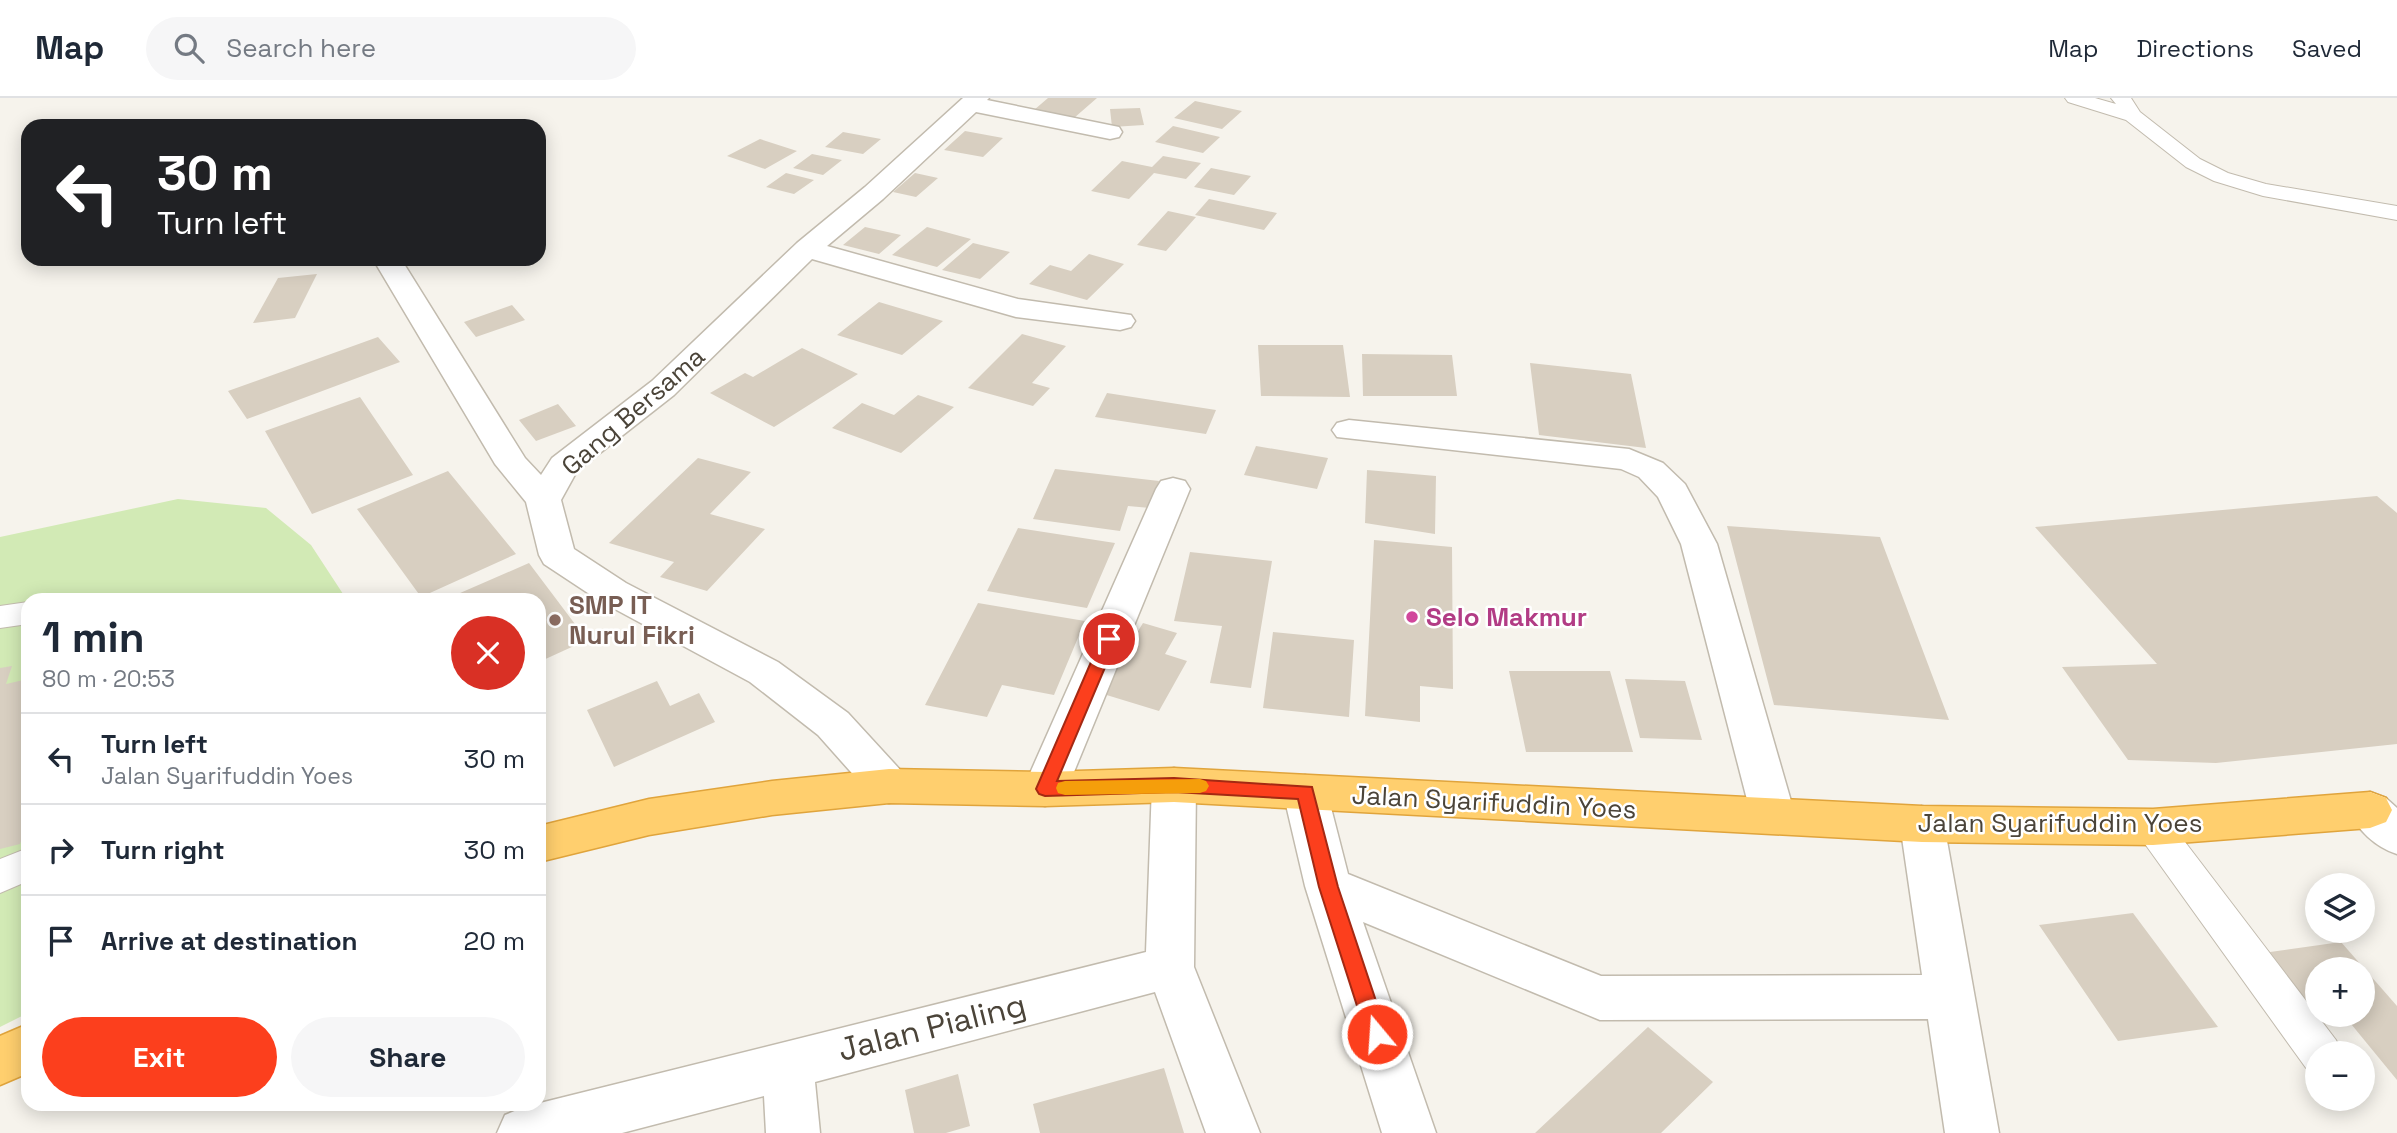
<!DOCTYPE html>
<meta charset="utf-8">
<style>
body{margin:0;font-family:"Space Grotesk",sans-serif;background:#f6f6f7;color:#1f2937;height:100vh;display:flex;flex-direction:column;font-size:26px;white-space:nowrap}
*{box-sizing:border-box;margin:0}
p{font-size:23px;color:#747a83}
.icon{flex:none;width:38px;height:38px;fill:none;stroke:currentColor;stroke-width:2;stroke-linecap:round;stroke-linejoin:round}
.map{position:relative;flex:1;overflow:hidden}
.drawer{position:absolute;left:21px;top:495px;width:525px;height:518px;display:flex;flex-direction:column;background:#fff;border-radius:21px;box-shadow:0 4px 18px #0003}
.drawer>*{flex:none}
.banner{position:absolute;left:21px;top:21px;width:525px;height:147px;border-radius:21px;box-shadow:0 4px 18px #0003;background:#202124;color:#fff;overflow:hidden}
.controls{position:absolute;left:2305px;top:775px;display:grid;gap:14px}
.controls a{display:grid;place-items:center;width:70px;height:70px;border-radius:50%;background:#fff;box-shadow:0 4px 18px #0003;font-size:35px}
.pin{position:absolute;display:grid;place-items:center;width:60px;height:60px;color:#fff;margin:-30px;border:4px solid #fff;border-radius:50%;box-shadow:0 2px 7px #0007}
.me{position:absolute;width:77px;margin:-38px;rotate:342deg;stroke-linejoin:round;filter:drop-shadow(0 0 5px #0008)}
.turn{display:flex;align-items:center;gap:24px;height:147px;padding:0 21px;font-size:32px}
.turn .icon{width:91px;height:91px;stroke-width:2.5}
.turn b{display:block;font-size:49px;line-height:60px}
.round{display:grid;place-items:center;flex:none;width:74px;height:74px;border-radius:37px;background:#f6f6f7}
.headline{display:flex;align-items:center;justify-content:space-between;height:119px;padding:0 21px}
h1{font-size:42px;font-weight:700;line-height:52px}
.cta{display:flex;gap:14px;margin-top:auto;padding:14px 21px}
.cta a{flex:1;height:80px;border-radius:42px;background:#fc3f1d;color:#fff;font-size:28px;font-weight:700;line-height:80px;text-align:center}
.cta a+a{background:#f6f6f7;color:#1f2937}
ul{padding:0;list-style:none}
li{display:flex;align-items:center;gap:21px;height:91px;padding:0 21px;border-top:2px solid #e0e1e3}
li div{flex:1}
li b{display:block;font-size:26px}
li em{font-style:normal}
header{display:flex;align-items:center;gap:42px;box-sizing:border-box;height:98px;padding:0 35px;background:#fff;border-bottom:2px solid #e0e1e3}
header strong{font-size:33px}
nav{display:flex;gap:38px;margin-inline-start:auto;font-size:24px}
.search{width:490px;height:63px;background:#f6f6f7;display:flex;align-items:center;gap:18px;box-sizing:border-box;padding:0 24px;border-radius:38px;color:#747a83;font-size:26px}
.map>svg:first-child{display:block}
</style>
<header>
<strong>Map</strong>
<div class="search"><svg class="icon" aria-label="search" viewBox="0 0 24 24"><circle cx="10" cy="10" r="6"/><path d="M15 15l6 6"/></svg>Search here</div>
<nav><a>Map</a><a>Directions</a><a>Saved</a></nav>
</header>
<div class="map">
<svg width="2397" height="1035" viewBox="0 0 2397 1035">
<rect width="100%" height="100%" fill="#f6f3ec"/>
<path fill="#d2eab5" d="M178 401 266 410 311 447 347 502H28V915L0 929V439Z"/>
<path fill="#d8cfc1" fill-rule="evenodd" d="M1048 0H1097L1074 20 1034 12Z
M1195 3 1242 13 1222 31 1174 20Z
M1140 10 1144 27 1112 29 1110 11Z
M1173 28 1220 39 1203 55 1155 44Z
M965 33 1003 40 983 59 944 52Z
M843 34 881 41 863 56 825 49Z
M760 41 797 53 765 71 727 58Z
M812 56 842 62 823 77 793 70Z
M1163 58 1201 65 1186 81 1154 75 1129 101 1091 93 1122 63 1152 69Z
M1211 70 1251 78 1234 97 1194 89Z
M786 75 814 82 794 96 766 89Z
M915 75 938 80 916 99 893 94Z
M1209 101 1277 115 1264 132 1195 117Z
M1168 113 1196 119 1166 153 1137 147Z
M865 129 901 137 879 156 843 147Z
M927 129 971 141 937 169 892 157Z
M973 145 1010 154 980 181 942 172Z
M1089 156 1124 166 1087 202 1029 186 1050 167 1071 173Z
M317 176 295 220 253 225 278 180Z
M879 204 943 223 902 257 837 237Z
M512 207 525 222 476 239 464 224Z
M1022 236 1066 248 1032 285 1050 290 1033 308 968 290Z
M378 239 400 264 247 321 228 293Z
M1258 247H1343L1350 299 1261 298Z
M802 250 858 276 774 329 710 295 745 275 753 279Z
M1362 256 1452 257 1457 298H1363Z
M1530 265 1631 276 1646 350 1539 337Z
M1107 295 1216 312 1206 336 1095 319Z
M918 297 954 309 901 355 832 330 862 305 894 317Z
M360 299 413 377 312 416 265 333Z
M558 306 576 328 536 343 519 322Z
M1256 348 1328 360 1317 391 1244 377Z
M698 360 751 374 710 416 765 431 707 493 660 479 674 464 609 445Z
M1055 371 1159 383 1150 410 1128 408 1120 433 1033 421Z
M1367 372 1436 378 1435 436 1365 425Z
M448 373 516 456 421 499 357 411Z
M2377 398 2397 415V646L2216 665 2128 662 2062 569 2157 566 2035 429Z
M1727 428 1880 439 1949 622 1774 607Z
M1018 430 1115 445 1087 510 987 493Z
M1374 442 1452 449 1453 591 1420 588V624L1365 618Z
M1190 454 1272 463 1251 590 1210 585 1222 528 1174 523Z
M529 465 587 542 539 564V502H444Z
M978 505 1085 523 1054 597 1002 587 987 619 925 607Z
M1143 525 1177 535 1165 556 1187 563 1159 613 1100 595Z
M1273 534 1354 542 1349 619 1263 610Z
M12 568 6 586 28 581V723L20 746 0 751V570Z
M1509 573H1610L1633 654H1526Z
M1625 581 1685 583 1702 642 1640 640Z
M657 583 670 608 699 595 715 624 614 669 587 612Z
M2133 815 2218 929 2118 943 2039 827Z
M2341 844 2397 908V982L2347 921 2322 926 2263 855ZM2317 872H2362V917H2317Z
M1648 929 1713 984 1661 1035H1535Z
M1164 970 1184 1035H1040L1033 1006Z
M958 976 970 1028 946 1035H914L905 992Z"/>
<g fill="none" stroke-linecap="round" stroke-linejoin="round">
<g stroke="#c2bbae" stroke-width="2">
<path id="lane" d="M2065 0H2095L2116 6 2111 0H2131L2140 14 2200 61 2228 75 2266 86 2397 108V122L2263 98 2214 83 2186 69 2126 22 2068 4Z
M28 504V526L0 530V508Z
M2153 714 2166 719 2336 942 2342 956H2317V974L2306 970 2140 739 2135 729 2140 719Z
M28 750V783L0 795V761Z"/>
</g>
<g stroke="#c2bbae" stroke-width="3">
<path id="street" d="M963 0H989L987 2 1119 29 1122 34 1119 39 1110 41 976 14 883 101 827 148 1018 201 1131 217 1135 223 1131 229 1120 232 1016 219 812 161 674 297 577 373 561 402 574 451 626 485 778 564 848 615 904 676 911 688 904 700 889 705 874 700 818 637 750 584 600 503 544 466 539 457 526 404 495 366 373 161H401L525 360 541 377 552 360 652 283 797 145 865 89Z
M1349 322 1629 351 1663 365 1685 386 1717 446 1795 717 1789 730 1773 735 1757 730 1751 717 1681 446 1658 399 1639 379 1621 371 1337 339 1332 332 1337 325Z
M1173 380 1185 383 1190 391 1067 691 1060 703 1045 708 1030 703 1023 691 1156 391 1161 383Z
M1174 670 1189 675 1196 687 1194 869 1260 1035H1206L1155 894 815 984 820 1035H766L764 998 622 1035H497L505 1017 524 1009 1146 854 1152 687 1159 675Z
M1305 677 1320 682 1327 694 1348 776 1601 878 1922 877 1900 726 1906 713 1922 708 1938 713 1944 726 1999 1035H1945L1928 921 1600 922 1363 824 1436 1035H1382L1305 788 1283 694 1290 682Z
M2370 694 2386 700 2397 710V756C2375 749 2358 732 2348 712L2354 700Z"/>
</g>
<g stroke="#e0a43c" stroke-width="3">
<path id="highway" d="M1174 670 1922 708 2153 711 2370 694 2386 700 2392 712 2386 724 2370 730 2153 747 1922 744 1174 704 1045 708 889 705 772 717 649 737 539 764V728L649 701 772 683 889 671 1045 674Z
M28 926V975L0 987V938Z"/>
</g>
<use href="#lane" fill="#fff" fill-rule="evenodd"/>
<use href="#street" fill="#fff" fill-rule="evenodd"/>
<use href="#highway" fill="#ffcf6e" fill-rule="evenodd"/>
</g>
<path fill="#fc3f1d" stroke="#a42913" stroke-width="2" d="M1109 535 1117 541 1057 683 1174 680 1312 689 1338 789 1387 936 1384 943 1377 946 1369 943 1366 936 1319 789 1298 701 1174 694 1045 698 1039 696 1036 691 1101 541Z"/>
<path fill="#f59e0b" d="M1200 681 1206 683 1209 688 1206 693 1200 695 1065 697 1058 695 1056 690 1058 685 1065 683Z"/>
<circle fill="#d1479c" stroke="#fff" stroke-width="2.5" cx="1412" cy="519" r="7"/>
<circle fill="#8d6e63" stroke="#fff" stroke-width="2.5" cx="555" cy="522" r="7"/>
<g text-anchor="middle" stroke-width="5" stroke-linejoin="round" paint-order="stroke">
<g font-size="26" fill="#4b4439" stroke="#fff">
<text transform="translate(633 313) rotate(-41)" y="9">Gang Bersama</text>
<text transform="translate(1494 704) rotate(3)" y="9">Jalan Syarifuddin Yoes</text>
<text x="2060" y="734">Jalan Syarifuddin Yoes</text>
</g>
<g font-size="26" font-weight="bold" fill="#785e54" stroke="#fff" text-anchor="start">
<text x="569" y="516">SMP IT<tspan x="569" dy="30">Nurul Fikri</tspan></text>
</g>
<g font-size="26" font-weight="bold" fill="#b23c85" stroke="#fff" text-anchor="start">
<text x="1426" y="528">Selo Makmur</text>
</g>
<g font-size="32" fill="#4b4439" stroke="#fff">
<text transform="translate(932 929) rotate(-14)" y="11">Jalan Pialing</text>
</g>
</g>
</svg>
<div class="controls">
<a><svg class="icon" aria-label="layers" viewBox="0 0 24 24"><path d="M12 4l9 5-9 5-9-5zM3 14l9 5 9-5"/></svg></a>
<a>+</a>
<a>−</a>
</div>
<div class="pin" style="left:1109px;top:541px;background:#d93025"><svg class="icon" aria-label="arrive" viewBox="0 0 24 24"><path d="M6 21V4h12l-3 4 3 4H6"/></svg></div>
<svg class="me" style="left:1377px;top:936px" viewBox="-20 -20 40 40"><circle r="17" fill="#fc3f1d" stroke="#fff" stroke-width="3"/><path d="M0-11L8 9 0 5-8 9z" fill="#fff"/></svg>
<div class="banner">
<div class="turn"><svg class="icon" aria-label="left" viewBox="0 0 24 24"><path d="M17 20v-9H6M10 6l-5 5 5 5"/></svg><div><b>30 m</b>Turn left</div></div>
</div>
<section class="drawer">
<div class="headline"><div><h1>1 min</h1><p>80 m · 20:53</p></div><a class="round" style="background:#d93025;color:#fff"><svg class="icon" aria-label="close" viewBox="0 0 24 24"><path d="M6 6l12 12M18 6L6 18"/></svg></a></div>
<ul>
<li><svg class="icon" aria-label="left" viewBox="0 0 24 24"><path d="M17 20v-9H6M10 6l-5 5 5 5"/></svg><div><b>Turn left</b><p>Jalan Syarifuddin Yoes</p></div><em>30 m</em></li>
<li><svg class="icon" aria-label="right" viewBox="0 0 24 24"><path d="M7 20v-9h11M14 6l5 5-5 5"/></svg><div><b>Turn right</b></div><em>30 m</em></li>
<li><svg class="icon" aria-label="arrive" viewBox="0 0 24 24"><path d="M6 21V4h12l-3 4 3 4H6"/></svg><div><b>Arrive at destination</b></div><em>20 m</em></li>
</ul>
<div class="cta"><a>Exit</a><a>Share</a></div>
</section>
</div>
